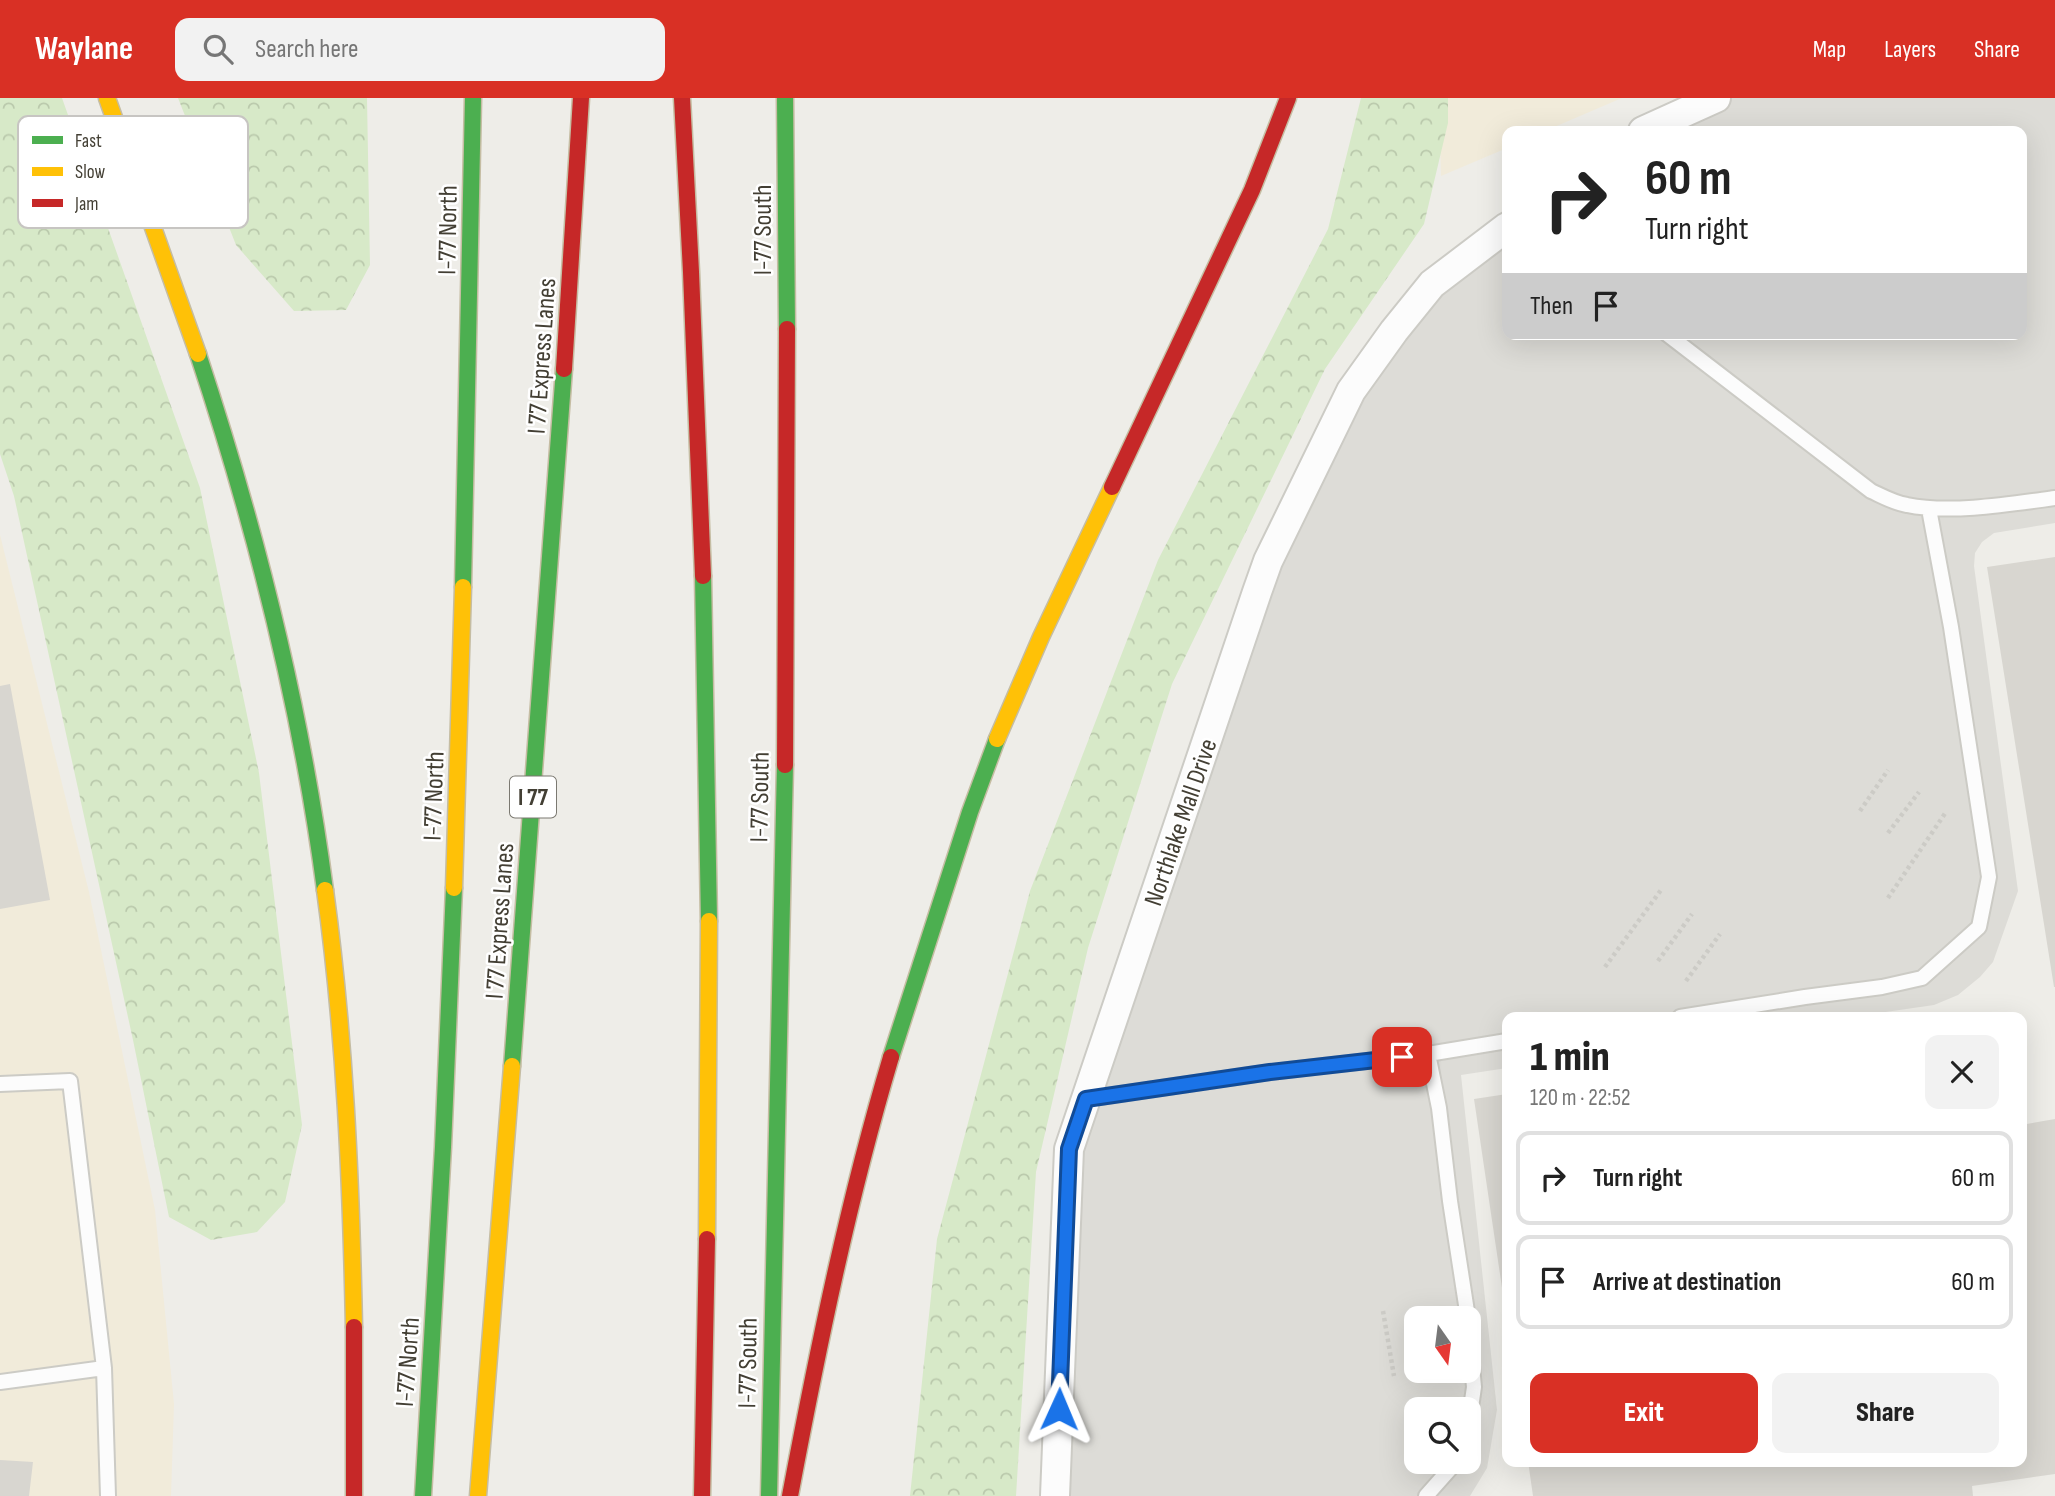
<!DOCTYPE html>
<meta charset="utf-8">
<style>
body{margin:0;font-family:"Sofia Sans Condensed",sans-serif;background:#f2f2f2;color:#222;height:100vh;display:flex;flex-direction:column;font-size:26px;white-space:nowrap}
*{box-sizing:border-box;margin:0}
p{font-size:23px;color:#767676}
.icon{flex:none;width:38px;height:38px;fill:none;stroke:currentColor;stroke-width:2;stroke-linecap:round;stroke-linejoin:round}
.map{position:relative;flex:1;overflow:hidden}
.drawer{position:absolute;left:1502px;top:914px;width:525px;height:455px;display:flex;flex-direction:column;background:#fff;border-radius:14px;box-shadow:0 7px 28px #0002}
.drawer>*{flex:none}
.guide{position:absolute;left:1502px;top:28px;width:525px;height:214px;border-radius:14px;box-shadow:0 7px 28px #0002;background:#fff;color:#222;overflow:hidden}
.needle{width:46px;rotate:166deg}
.buttons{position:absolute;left:1404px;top:1208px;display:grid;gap:14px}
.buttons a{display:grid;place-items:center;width:77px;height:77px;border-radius:14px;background:#fff;box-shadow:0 7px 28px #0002;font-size:35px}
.pin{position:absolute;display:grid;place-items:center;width:60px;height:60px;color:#fff;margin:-30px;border-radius:14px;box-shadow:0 4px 10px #0006}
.me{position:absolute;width:77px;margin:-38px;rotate:1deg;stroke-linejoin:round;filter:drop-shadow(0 0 5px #0008)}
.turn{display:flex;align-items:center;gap:24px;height:147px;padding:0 28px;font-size:32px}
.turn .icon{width:91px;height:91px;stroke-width:2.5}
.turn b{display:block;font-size:49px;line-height:60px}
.then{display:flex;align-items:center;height:66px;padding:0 28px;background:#0003;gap:14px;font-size:26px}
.round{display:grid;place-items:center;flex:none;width:74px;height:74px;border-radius:14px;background:#f2f2f2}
.overview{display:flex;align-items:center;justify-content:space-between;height:119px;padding:0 28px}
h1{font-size:42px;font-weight:800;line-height:52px}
.action{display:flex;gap:14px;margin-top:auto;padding:14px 28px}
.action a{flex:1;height:80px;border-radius:14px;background:#d93025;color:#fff;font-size:28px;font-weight:800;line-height:80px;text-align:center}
.action a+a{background:#f2f2f2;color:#222}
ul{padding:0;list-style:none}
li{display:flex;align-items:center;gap:21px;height:94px;margin:0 14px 10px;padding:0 14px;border:4px solid #e0e0e0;border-radius:14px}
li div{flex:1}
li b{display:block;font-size:26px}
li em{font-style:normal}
header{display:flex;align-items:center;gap:42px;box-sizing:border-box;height:98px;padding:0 35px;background:#d93025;color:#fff}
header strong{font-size:33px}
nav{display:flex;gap:38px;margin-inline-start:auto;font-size:24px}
.search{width:490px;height:63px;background:#f2f2f2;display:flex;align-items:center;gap:18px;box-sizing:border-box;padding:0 24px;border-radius:14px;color:#767676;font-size:26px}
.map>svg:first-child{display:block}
</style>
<header>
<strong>Waylane</strong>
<div class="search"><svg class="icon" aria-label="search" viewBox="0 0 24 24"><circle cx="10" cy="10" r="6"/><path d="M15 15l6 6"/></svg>Search here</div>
<nav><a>Map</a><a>Layers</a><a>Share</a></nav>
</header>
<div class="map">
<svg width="2055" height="1398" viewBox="0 0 2055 1398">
<defs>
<pattern id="forest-crowns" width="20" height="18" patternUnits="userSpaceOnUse" patternTransform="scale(1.75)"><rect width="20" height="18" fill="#d7e9c8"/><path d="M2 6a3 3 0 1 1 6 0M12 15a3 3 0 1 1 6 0" fill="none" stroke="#bac9ac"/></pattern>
</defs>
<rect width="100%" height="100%" fill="#eeede8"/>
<path fill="#f1ebda" d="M1439 0H1622L1545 33H1507V50L1441 78Z
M0 437 89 794 155 1112 174 1306 171 1398H0Z"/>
<path fill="url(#forest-crowns)" d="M0 0H62L200 390 259 675 302 1027 285 1104 257 1134 211 1142 169 1119 133 942 14 398 0 356Z
M178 0H367L370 167 346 212 294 213 236 147Z
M1361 0H1448V25L1424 126 1325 271 1172 586 1088 850 1036 1074 1016 1398H910L937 1141 1030 793 1158 462 1328 131Z"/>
<path fill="#dddcd7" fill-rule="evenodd" d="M1716 0H2055V425L1994 435 1982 444 1975 455 1974 468 2018 793 1993 864 1980 879 1958 897 1934 907 1851 919H1507V970L1461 977 1497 1312 1487 1370 1470 1398H1056L1069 1051 1257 494 1394 233 1507 129V236H2021V33H1643ZM1416 1220H1468V1272H1416ZM1416 1311H1468V1363H1416Z"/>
<path fill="#d8d6d0" d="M2055 459V889H2054L1987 469Z
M10 586 50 802 0 811V588Z
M1507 996V1210H1505L1474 1001Z
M2055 1021V1376L1972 1388 1973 1398H1533L1528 1363H2021V1027Z
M0 1362 33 1364 29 1398H0Z"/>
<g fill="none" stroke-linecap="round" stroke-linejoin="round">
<g stroke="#cccbc5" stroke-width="18">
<path id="lane" d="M1667 236 1871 393C1882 398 1894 405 1907 407 1950 416 2011 406 2055 400
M1680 919 1805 899 1882 889 1922 880 1979 829 1989 779 1951 529 1929 411
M1428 956 1507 943
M0 986 70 983 104 1270
M1086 1001 1270 974 1428 956 1439 1010 1450 1103 1468 1220
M1468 1226 1474 1289 1468 1330
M0 1284 104 1270 108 1398
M1426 1398 1457 1363"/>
</g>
<g stroke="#cccbc5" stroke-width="32">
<path id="street" d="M1643 33 1716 0
M1055 1398 1069 1051 1257 494 1268 463 1351 293 1394 233 1432 186 1507 129"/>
</g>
<g stroke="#c5bda3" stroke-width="19">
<path id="fast" d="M785 0 787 231
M198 256C256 431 301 609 325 792
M703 478 709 823
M463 489 473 0
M891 959 970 714 997 641
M512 968 564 271
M423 1398 443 1049 454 790
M769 1398 785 667"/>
</g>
<g stroke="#c5bda3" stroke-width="19">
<path id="slow" d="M107 0 198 256
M997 641 1041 539 1112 389
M454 790 463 489
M325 792C345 937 351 1083 354 1229
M707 1141 709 823
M478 1398 512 968"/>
</g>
<g stroke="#c5bda3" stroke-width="19">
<path id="jam" d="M682 0 691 174 703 478
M564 271 581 0
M1112 389 1252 92 1288 0
M785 667 787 231
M354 1229V1398
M702 1398 707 1141
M790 1398C818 1250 848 1103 891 959"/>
</g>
<path stroke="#cccbc6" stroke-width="4.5" stroke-dasharray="3.5 3.5" stroke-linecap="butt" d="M1860 713 1888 672
M1888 735 1919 694
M1888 800 1946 714
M1658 863 1692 816
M1605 869 1661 792
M1686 883 1720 836
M1383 1213 1394 1278"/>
<use href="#lane" stroke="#fcfcfc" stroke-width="14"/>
<use href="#street" stroke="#fcfcfc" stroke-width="28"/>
<use href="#fast" stroke="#4caf50" stroke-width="16"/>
<use href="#slow" stroke="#ffc107" stroke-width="16"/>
<use href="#jam" stroke="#c62828" stroke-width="16"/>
</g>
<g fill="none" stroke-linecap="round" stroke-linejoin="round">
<g stroke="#114b97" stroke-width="18">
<path id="route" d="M1059 1311 1069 1051 1086 1001 1270 974 1402 959"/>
</g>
<use href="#route" stroke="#1a73e8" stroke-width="12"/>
</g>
<g text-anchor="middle" stroke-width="5" stroke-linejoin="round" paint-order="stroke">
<rect fill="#fff" stroke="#7b7971" stroke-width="2" x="510" y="678.5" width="46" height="41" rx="5"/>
<g font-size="24" font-weight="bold" fill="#433f34">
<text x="533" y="707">I 77</text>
</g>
<g font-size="26" fill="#433f34" stroke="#fff">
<text transform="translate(447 132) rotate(-89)" y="9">I-77 North</text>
<text transform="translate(762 132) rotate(-90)" y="9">I-77 South</text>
<text transform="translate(541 258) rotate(-86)" y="9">I 77 Express Lanes</text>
<text transform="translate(433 698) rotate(-88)" y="9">I-77 North</text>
<text transform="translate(759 699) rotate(-89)" y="9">I-77 South</text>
<text transform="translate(1180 724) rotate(-71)" y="9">Northlake Mall Drive</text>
<text transform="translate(499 823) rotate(-86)" y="9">I 77 Express Lanes</text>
<text transform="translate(407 1264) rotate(-86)" y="9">I-77 North</text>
<text transform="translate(747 1265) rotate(-89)" y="9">I-77 South</text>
</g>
</g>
<rect x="18" y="18" width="230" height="112" rx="10" fill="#fff" stroke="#c7c5c2" stroke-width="2"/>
<rect x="32" y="38" width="31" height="8" fill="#4caf50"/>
<rect x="32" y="69" width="31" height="9" fill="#ffc107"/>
<rect x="32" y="101" width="31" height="8" fill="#c62828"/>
<g font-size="19" fill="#433f34">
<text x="75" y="49">Fast</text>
<text x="75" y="80">Slow</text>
<text x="75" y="112">Jam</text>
</g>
</svg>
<div class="buttons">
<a><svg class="needle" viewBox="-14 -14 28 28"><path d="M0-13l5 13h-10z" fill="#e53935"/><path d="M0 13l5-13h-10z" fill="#767676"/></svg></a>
<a><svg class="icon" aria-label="search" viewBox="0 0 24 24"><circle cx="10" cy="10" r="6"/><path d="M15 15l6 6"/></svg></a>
</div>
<div class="pin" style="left:1402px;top:959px;background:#d93025"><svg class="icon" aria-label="arrive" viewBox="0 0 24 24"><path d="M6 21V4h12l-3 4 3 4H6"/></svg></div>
<svg class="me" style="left:1059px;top:1311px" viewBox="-20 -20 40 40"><path d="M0-17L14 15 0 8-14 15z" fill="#1a73e8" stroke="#fff" stroke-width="4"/></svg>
<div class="guide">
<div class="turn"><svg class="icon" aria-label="right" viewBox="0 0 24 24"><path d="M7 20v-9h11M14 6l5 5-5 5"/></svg><div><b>60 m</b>Turn right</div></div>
<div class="then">Then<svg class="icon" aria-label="arrive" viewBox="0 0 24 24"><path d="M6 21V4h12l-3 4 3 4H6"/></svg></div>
</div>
<section class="drawer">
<div class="overview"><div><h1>1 min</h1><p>120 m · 22:52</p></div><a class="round"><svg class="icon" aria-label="close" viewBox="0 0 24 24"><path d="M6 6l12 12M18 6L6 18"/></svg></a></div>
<ul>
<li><svg class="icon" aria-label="right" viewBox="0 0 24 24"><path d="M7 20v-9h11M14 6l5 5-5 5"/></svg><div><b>Turn right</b></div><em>60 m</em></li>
<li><svg class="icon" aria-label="arrive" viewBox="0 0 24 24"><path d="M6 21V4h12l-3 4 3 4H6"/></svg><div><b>Arrive at destination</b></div><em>60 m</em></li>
</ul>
<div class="action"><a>Exit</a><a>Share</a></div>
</section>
</div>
